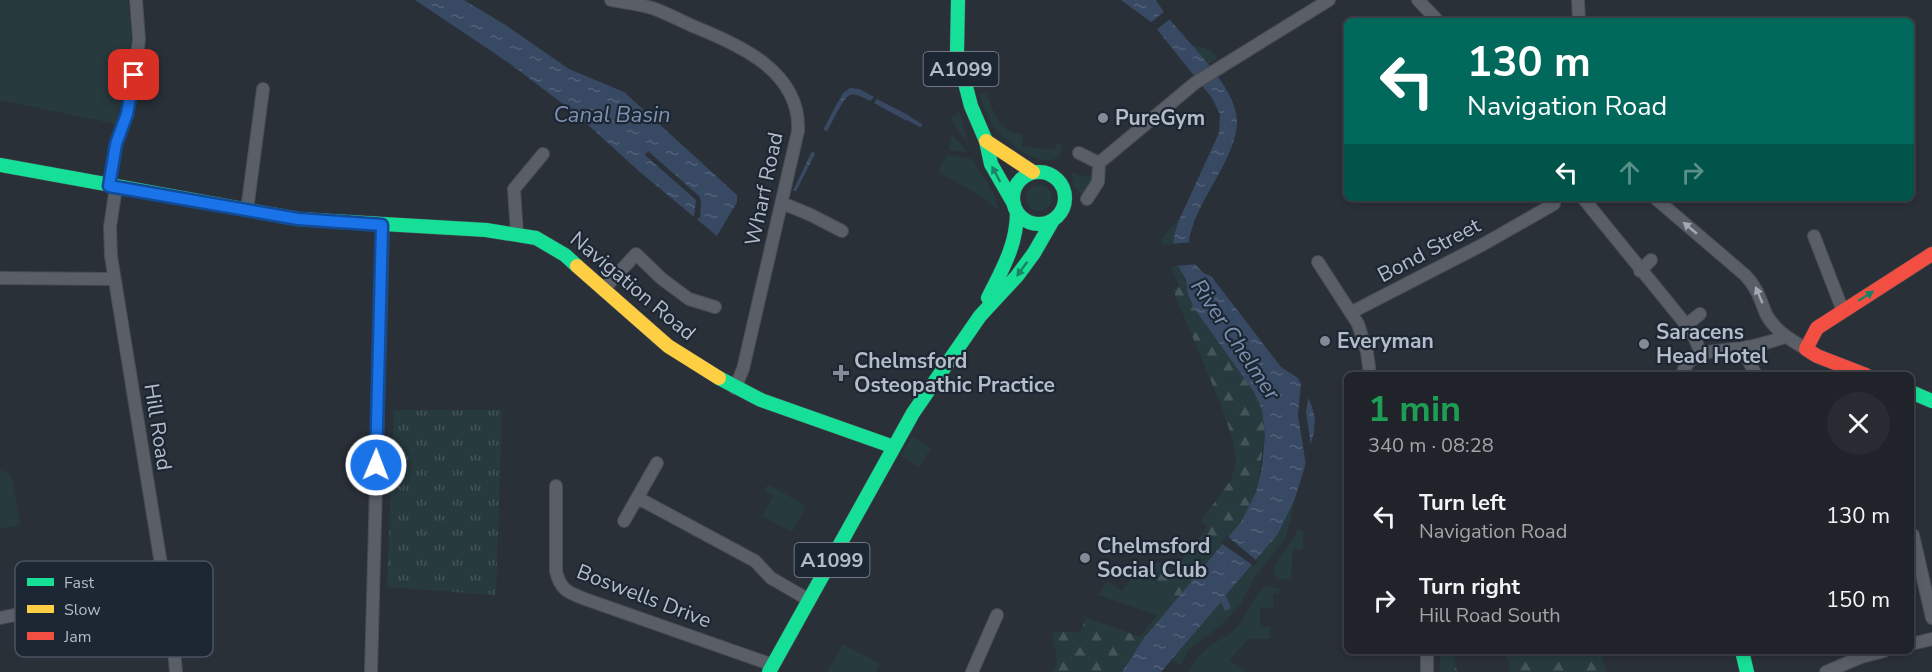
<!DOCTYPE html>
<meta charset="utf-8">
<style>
body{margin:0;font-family:"Nunito Sans",sans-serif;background:#282c32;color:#f1f3f6;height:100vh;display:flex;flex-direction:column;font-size:22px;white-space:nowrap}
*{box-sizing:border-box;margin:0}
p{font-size:20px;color:#a2a4a8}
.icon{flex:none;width:33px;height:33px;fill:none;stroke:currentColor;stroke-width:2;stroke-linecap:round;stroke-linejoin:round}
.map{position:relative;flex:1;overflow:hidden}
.side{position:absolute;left:1344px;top:372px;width:570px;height:282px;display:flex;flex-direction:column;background:#20242a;border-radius:9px;box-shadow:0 3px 9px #0003,0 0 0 2px #3d4147}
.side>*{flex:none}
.top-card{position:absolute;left:1344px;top:18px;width:570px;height:183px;border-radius:9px;box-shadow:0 3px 9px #0003,0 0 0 2px #3d4147;background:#00695c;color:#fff;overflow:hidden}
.pin{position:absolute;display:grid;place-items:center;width:51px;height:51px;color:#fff;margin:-26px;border-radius:12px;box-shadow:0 3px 9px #0006}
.me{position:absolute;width:66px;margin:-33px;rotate:1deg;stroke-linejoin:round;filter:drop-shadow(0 0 4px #0008)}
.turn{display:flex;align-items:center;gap:21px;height:126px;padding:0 24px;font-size:27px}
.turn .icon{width:78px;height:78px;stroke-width:2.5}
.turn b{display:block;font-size:42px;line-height:51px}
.lanes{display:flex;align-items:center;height:57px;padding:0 24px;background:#0003;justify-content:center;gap:30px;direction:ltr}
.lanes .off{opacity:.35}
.round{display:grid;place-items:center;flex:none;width:63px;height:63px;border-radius:32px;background:#282c32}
.overview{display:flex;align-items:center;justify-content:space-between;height:102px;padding:0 24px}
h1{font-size:36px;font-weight:700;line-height:45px;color:#1e9e55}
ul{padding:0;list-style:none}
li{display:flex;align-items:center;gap:18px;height:84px;padding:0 24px}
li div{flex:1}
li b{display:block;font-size:22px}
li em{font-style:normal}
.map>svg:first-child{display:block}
</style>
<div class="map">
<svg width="1932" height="672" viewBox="0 0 1932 672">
<defs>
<pattern id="forest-firs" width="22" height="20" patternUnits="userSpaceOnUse" patternTransform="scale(1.5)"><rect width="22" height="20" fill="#273a3e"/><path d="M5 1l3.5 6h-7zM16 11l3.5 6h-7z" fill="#445559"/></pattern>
<pattern id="park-tufts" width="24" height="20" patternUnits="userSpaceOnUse" patternTransform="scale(1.5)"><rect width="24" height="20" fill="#273a3e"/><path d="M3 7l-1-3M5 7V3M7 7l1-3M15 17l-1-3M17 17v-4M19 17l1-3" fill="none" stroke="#445559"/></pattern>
<pattern id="water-ripples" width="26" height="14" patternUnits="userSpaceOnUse" patternTransform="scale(1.5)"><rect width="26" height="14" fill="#384963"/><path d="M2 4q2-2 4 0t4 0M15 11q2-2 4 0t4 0" fill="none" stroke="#526178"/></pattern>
</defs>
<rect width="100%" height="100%" fill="#2a3038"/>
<path fill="#273a3e" d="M0 0H128L131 39 130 64 116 124 0 100Z
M1195 45 1211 50 1218 58 1207 65 1191 46Z
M986 93C997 116 996 131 1023 134L1022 146 1055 150 1056 144H1060L1063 149C1052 178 1007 144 996 130 988 119 984 107 979 95Z
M959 111 969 145 950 119Z
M952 134 968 152 949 150Z
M947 155 972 159 994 194 998 210 985 199 938 171Z
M1072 172 1081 176 1089 175 1095 180 1082 195 1073 186Z
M1026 198a13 13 0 1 1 26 0a13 13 0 1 1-26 0Z
M1182 215 1175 232 1173 244 1163 245 1161 239Z
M1178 266 1187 285 1179 286 1171 267Z
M912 436 931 448 919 467 901 456Z
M0 470 9 473 12 478 20 525 0 529Z
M768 484 806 506 792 532 762 516 773 496 764 491Z
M1294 501 1291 520 1284 541 1254 578 1240 605 1221 626 1188 650 1186 657 1178 667V663L1172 660 1278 534Z
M1297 530H1303V549H1293L1291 580 1278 579 1274 575C1273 559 1292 546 1297 530Z
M1138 569 1177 598 1144 638 1140 637 1157 615 1098 595 1108 581 1122 591Z
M1266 586 1280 588 1279 593 1273 594V608L1260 609V626L1270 627V639H1248L1230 660 1245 672H1187C1194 664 1200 653 1209 647 1217 640 1228 637 1236 628 1249 615 1249 600 1266 586Z
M843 644 880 664 875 672H827Z"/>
<path fill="url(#forest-firs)" d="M1184 284 1187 285 1188 295 1194 308 1254 392 1262 410 1265 435 1256 492 1241 522 1225 543 1177 598C1166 589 1142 576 1158 562L1173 571 1208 526 1201 521 1231 480 1236 462 1233 440 1221 405 1173 290Z
M1086 618 1144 638 1122 672H1052C1062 659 1054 650 1052 636L1055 632H1080Z
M1440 651H1453L1457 672H1440Z
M1500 651H1601L1606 672H1509L1510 662Z"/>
<path fill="url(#park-tufts)" d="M394 410H502L496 595 387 587Z"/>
<path fill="url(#water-ripples)" d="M415 0H464L507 26 569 69 624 92 737 195V202L717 236 641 173 576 114 509 63Z
M1121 0H1156C1176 35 1240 84 1237 125 1234 160 1198 200 1190 235 1186 250 1195 272 1211 276L1281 367 1298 378 1311 404 1315 418 1314 432 1303 473 1294 501 1278 534 1226 595 1231 608 1225 611 1221 602 1161 672H1122L1144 638 1241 522 1256 492 1262 467 1265 435 1262 410 1254 392 1194 308 1188 295 1186 280 1178 266 1173 244 1175 232 1179 220 1219 133 1220 114 1212 98 1151 22Z
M850 88 859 89 874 97 870 101C851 91 848 91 838 111L836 106 843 93Z
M877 99 910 116 907 121 874 103Z
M812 151 815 154 796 191H793Z"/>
<path fill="#2a3038" d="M1165 11 1171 18 1155 31 1149 24Z
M648 151 699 196 701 201 700 217 697 220 694 217 696 200 645 155Z
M1192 242 1198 264 1175 266 1170 244Z
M1300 376 1309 392 1306 412 1312 453 1310 462 1306 465 1298 415 1301 384Z
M1227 536 1258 562 1254 566 1221 543Z"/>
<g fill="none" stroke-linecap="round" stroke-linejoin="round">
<path stroke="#384963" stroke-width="4" d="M906 117 920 125
M826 129 839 104"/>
<g stroke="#484c53" stroke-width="14">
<path id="street" d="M611 0C625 3 639 4 652 8 667 13 681 21 695 27 740 45 801 72 798 131L743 369 735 388
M1418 0 1438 21
M1578 0 1579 21
M1079 153 1099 163
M109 186 116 144 127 114 137 56 139 39 136 0
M116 187 110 227 111 256 173 638 176 672
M1583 198 1692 332 1701 353
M1655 198 1745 275C1757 287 1760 299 1766 314 1775 331 1791 340 1806 349
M1087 199 1098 182 1099 163 1195 83 1329 0
M782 203 811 215 842 231
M247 210 263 89
M517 234 514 189 543 154
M1814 236 1843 311
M1318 262 1358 324 1367 352 1370 375
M1640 271 1651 260
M0 278 114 279
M603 290 636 254 662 279 689 299 715 307
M1352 312 1482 245 1554 204
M1686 325 1700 314
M1742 348 1756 375
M1682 375C1690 346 1720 352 1743 348 1757 346 1772 341 1785 337
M556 486V571C560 590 569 593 585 599L773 665
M638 498 755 561 771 578 809 600
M624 521 657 463
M1913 535 1932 618
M0 618 39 610
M1911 644 1932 639
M371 672 383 225
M972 672 997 615
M1427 672V651
M1826 672 1861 657 1884 651"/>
</g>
<g stroke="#484c53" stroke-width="15">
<path id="fast" d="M958 0 957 52 971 106 986 141 991 164 1014 204
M0 165 298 219 486 230 536 238 565 255 577 266
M1013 198a26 26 0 1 1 52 0a26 26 0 1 1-52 0Z
M988 298C1002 270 1017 245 1017 212
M719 378 761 400 894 447
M1911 392 1932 401
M1742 651 1747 672
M769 672 913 413 980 316 1017 276 1034 253 1053 220"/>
</g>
<g stroke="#484c53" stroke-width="15">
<path id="slow" d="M986 141 1033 172
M577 266 668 346 719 378"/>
</g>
<g stroke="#484c53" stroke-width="15">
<path id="jam" d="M1866 375 1817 356 1806 349 1817 328 1932 254"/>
</g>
<use href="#street" stroke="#5a5e66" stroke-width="12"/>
<use href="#fast" stroke="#16e098" stroke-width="14"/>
<use href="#slow" stroke="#ffcf43" stroke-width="14"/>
<use href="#jam" stroke="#f24e42" stroke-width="14"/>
</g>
<defs><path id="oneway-solid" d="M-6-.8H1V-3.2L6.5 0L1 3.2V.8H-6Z" transform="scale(1.5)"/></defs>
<g fill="#1a8366">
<use href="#oneway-solid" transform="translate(996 174) rotate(-118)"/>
<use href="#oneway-solid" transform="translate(1022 269) rotate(126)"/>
<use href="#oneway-solid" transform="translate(1866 296) rotate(-32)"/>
</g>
<g fill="#a2a9b5">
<use href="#oneway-solid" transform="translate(1690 228) rotate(-140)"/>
<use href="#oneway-solid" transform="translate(1759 295) rotate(-113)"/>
</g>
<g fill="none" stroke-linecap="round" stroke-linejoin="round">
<g stroke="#114b97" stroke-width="15">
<path id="route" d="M134 75 127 114 116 144 109 186 298 219 382 225 376 465"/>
</g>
<use href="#route" stroke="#1a73e8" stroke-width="10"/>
</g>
<g fill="#848b96" stroke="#1d2633" stroke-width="2">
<circle cx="1103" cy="118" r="6"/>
<circle cx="1325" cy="341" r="6"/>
<circle cx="1644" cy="344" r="6"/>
<path d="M838 364h6v6h6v6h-6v6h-6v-6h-6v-6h6z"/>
<circle cx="1085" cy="558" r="6"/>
</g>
<g text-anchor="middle" stroke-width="4.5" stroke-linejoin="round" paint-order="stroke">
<g fill="#1d2633" stroke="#878f9c" stroke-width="1.5">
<rect x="923.5" y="52" width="75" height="34" rx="4.5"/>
<rect x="794.5" y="543" width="75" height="34" rx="4.5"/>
</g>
<g font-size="20" font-weight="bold" fill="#b4bcc9">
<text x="961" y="76">A1099</text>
<text x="832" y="567">A1099</text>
</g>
<g font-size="21" font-weight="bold" fill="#b4bcc9" stroke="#1d2633" text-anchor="start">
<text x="1115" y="125">PureGym</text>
<text x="1656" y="339">Saracens<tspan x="1656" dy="24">Head Hotel</tspan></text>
<text x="1337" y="348">Everyman</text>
<text x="854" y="368">Chelmsford<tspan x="854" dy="24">Osteopathic Practice</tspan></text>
<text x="1097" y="553">Chelmsford<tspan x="1097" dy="24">Social Club</tspan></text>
</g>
<g font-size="21" fill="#b4bcc9" stroke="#1d2633">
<text transform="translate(764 189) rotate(-78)" y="7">Wharf Road</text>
<text transform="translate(1429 250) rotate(-28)" y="7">Bond Street</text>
<text transform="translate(633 286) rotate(40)" y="7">Navigation Road</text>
<text transform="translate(158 427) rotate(81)" y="7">Hill Road</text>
<text transform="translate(644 596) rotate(21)" y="7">Boswells Drive</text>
</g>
<g font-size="22" font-style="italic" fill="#7c92b1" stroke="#1d2633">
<text x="612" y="122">Canal Basin</text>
<text transform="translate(1236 339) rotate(56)" y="8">River Chelmer</text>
</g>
</g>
<rect x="15" y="561" width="198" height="96" rx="9" fill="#1d2633" stroke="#4a5360" stroke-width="1.5"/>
<rect x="27" y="578" width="27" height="8" fill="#16e098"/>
<rect x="27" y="605" width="27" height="8" fill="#ffcf43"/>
<rect x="27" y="632" width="27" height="8" fill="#f24e42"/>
<g font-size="16" fill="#b4bcc9">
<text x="64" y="588">Fast</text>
<text x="64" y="615">Slow</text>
<text x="64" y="642">Jam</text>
</g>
</svg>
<div class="pin" style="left:134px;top:75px;background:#d93025"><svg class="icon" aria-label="arrive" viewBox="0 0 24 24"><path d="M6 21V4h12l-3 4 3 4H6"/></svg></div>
<svg class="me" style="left:376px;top:465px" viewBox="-20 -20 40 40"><circle r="17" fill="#1a73e8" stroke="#fff" stroke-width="3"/><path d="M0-11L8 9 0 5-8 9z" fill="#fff"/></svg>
<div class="top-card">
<div class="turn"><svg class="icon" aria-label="left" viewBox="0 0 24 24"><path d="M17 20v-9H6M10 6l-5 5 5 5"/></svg><div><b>130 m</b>Navigation Road</div></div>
<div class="lanes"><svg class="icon" aria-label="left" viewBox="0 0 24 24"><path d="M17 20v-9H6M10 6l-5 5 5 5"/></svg><svg class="icon off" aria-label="ahead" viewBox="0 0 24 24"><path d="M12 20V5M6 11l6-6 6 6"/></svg><svg class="icon off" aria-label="right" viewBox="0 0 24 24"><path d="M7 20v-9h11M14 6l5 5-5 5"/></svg></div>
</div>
<section class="side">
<div class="overview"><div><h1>1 min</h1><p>340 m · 08:28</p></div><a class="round"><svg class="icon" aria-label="close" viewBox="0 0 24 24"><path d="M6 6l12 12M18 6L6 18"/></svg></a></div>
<ul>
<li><svg class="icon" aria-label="left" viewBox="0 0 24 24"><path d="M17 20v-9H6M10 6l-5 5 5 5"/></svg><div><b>Turn left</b><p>Navigation Road</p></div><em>130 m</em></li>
<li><svg class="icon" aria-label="right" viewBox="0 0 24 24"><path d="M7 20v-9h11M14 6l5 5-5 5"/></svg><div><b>Turn right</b><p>Hill Road South</p></div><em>150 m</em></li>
</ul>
</section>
</div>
